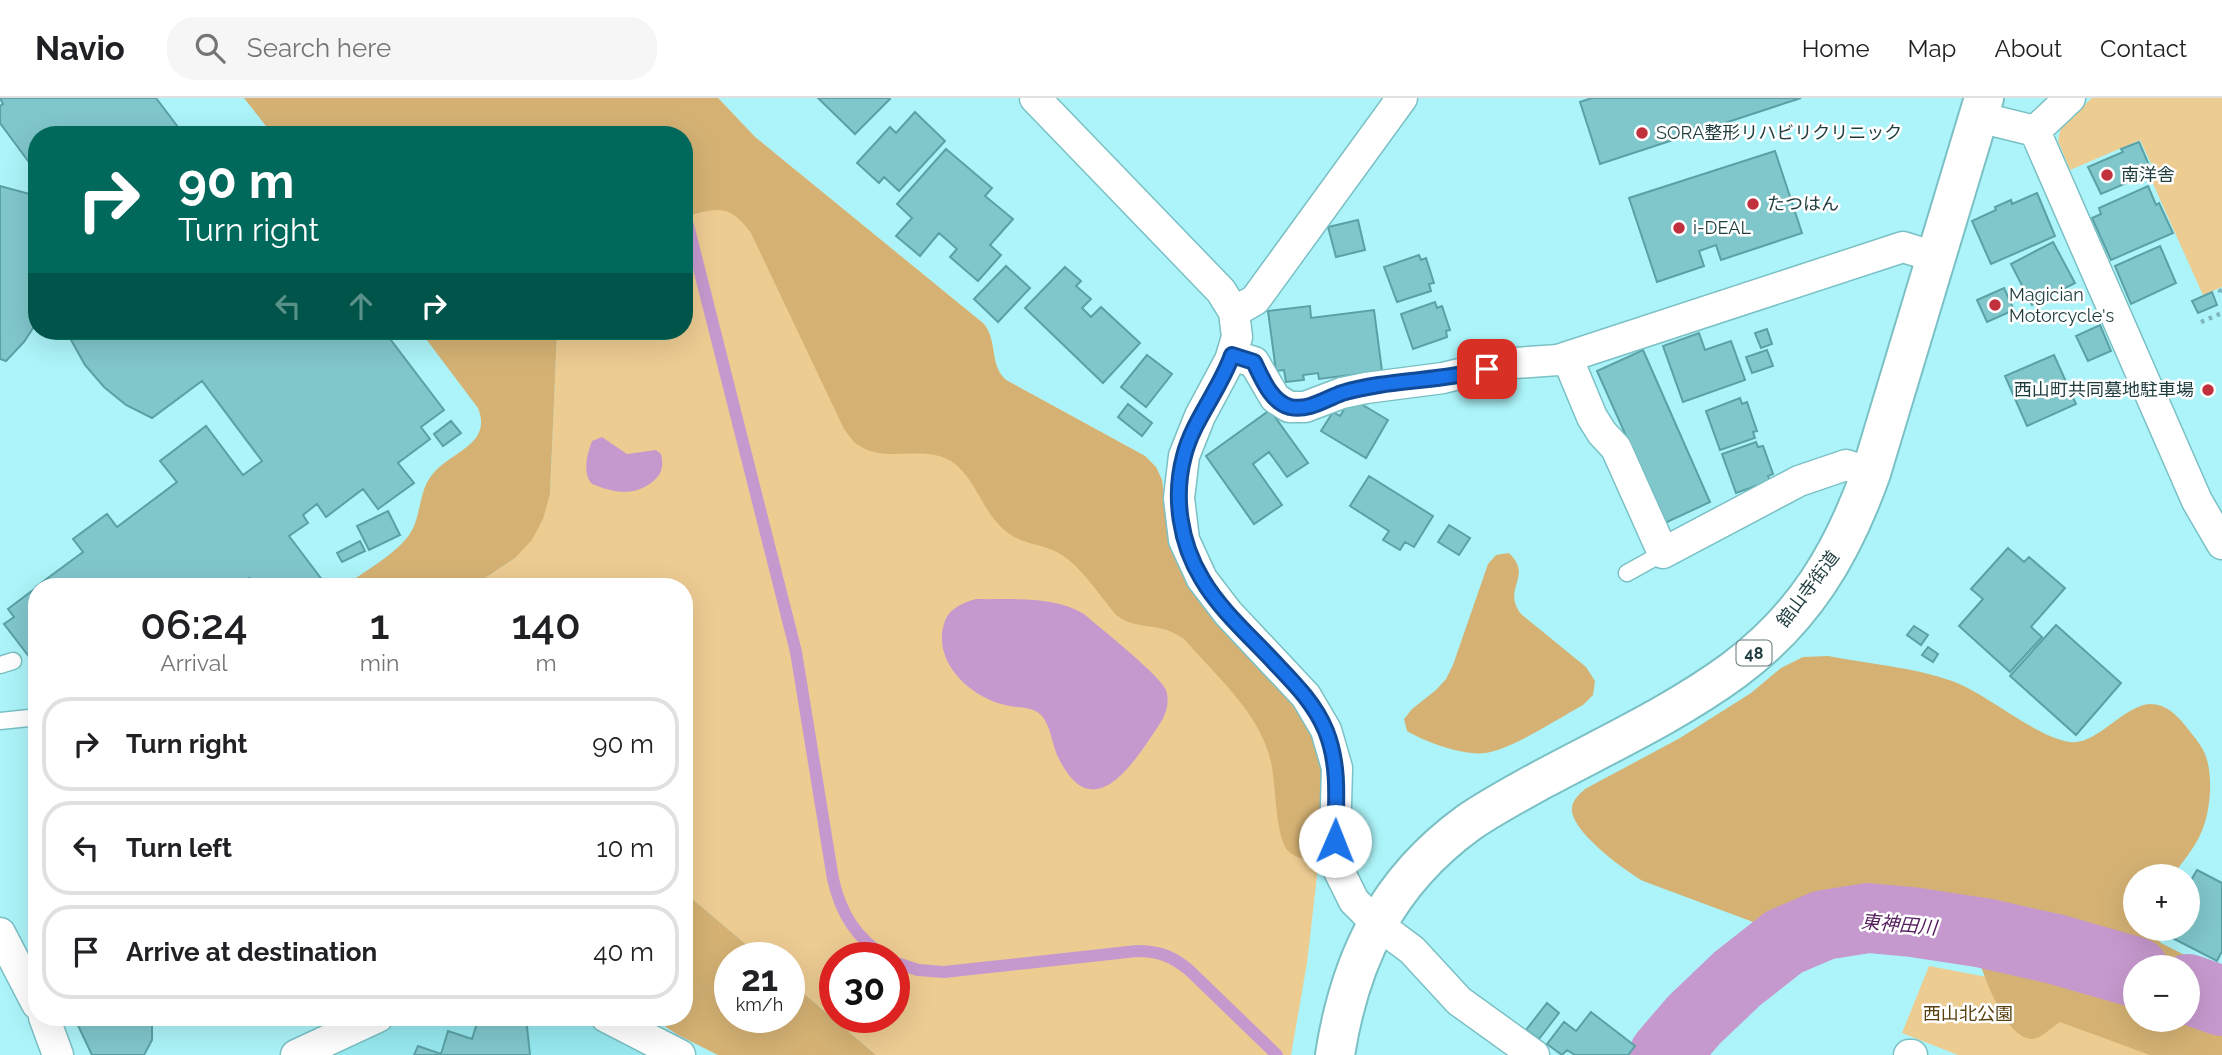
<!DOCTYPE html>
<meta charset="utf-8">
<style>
body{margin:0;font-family:Raleway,"Noto Sans JP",sans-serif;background:#f6f6f6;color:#202124;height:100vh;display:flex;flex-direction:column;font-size:26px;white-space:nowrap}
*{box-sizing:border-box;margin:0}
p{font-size:23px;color:#757577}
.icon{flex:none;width:38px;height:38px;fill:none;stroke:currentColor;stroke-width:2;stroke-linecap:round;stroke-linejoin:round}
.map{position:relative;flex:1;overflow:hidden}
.panel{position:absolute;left:28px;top:480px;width:665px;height:448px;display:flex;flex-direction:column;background:#fff;border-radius:28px;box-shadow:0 7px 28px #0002}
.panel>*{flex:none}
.hud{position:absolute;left:28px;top:28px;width:665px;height:214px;border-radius:28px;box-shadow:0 7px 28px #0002;background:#00695c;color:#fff;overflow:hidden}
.tools{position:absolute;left:2123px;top:766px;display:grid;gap:14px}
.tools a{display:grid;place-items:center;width:77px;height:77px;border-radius:50%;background:#fff;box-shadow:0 7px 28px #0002;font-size:35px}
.speed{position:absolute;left:714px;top:844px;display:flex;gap:14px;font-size:35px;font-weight:700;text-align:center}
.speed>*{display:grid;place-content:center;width:91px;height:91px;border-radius:50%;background:#fff;box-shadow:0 7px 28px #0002;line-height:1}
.speed small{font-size:18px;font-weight:400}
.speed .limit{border:10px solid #d22;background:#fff;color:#111}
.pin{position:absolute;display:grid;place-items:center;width:60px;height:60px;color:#fff;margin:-30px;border-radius:14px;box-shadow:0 4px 10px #0006}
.me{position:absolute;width:77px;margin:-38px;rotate:1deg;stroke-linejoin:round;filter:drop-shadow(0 0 5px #0008)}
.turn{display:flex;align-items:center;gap:24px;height:147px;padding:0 35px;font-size:32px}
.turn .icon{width:91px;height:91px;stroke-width:2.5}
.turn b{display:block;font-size:49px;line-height:60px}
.lanes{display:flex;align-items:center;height:66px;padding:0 35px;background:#0003;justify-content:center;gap:35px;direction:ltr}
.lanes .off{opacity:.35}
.eta{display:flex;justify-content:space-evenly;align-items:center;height:119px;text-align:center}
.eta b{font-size:42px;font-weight:600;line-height:49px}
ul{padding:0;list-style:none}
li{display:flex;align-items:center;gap:21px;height:94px;margin:0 14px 10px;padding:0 21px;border:4px solid #e0e0e0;border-radius:28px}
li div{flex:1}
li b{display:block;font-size:26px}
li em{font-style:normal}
header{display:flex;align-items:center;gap:42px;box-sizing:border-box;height:98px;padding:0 35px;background:#fff;border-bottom:2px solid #e0e0e0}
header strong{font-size:33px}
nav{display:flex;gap:38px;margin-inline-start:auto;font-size:24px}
.search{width:490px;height:63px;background:#f6f6f6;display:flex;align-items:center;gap:18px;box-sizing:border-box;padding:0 24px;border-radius:28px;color:#757577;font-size:26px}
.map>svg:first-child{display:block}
</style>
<header>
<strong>Navio</strong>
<div class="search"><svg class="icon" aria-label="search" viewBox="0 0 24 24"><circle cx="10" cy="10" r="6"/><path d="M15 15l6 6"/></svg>Search here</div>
<nav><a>Home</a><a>Map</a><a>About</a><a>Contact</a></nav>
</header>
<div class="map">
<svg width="2222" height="957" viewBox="0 0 2222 957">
<rect width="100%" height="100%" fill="#acf4f9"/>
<path fill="#96e9ef" d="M413 919H574L649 957H331Z"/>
<path fill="#edcc92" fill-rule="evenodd" d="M718 0 755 39 984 226C998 244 989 267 1006 282L1145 358 1156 369 1162 382 1170 446 1189 489 1312 638 1321 743 1307 865 1291 957H876L789 883V859H761L684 794V488H473L515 460 550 396 557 233H684V37ZM835 859H894V919H835Z
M2092 0H2222V189L2203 197 2150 79 2156 76 2140 42 2070 72 2058 43 2061 29Z
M1929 868 2045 890 2222 957H1958L1902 935Z"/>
<path fill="#d5b274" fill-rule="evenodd" d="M244 0H718L755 39 984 226C998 244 989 267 1006 282L1145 358 1156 369 1162 382 1170 446 1189 489 1217 524 1294 606 1312 638 1322 672 1321 743 1315 755 1302 761C1298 759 1292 757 1288 753 1275 738 1276 686 1271 664 1260 615 1216 578 1185 542 1160 522 1138 534 1116 517 1101 499 1081 469 1062 457 1041 444 1019 448 1000 428 981 409 972 373 947 361 920 348 883 365 858 347 853 344 848 336 844 331L751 135C729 105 717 110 684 119V37H273Z
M420 233H557L550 396 543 421 532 442 515 460 473 488H344C364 474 399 454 411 434 421 417 419 394 431 378 450 353 493 347 478 310Z
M1509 455C1534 479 1501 490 1521 516L1586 569 1595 583 1593 597 1583 607C1557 621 1513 651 1485 655 1464 658 1425 644 1407 633L1404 621 1412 611 1436 592 1446 581 1453 567 1488 466 1496 457Z
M1828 558C1868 566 1913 569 1952 583 1988 596 2035 639 2070 644 2096 648 2124 607 2150 606 2167 606 2178 618 2188 631 2195 640 2204 650 2207 662 2213 682 2210 716 2201 735 2194 751 2182 765 2171 779H2135V831H2149L2161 845 2222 876V957H2150L2060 924C2051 929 2043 940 2032 941 1999 941 1975 848 1965 821 1954 806 1941 800 1921 800 1886 824 1888 863 1836 855L1643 783C1624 772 1576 737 1572 714 1571 704 1577 698 1585 691L1680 640 1751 595 1781 570 1803 559ZM2135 870H2188V922H2135Z
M684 794 761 859H730V919H789V883L876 957H718L678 937 651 919H684Z"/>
<path fill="#c699ce" d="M602 339 627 356 656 352 661 356C664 369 662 377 651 385 632 399 612 394 592 386 582 375 587 356 592 343Z
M976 501C1010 502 1054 497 1084 516 1099 529 1161 578 1166 592 1170 604 1166 617 1159 627 1135 663 1094 731 1059 661 1052 648 1051 627 1041 617 1032 608 1016 610 1005 607 972 600 932 565 944 526 948 511 962 505 976 501Z"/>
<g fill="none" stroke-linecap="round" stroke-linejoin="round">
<path stroke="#c699ce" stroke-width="12" d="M688 127 796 554 833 781C841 816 856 840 886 859
M894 864 918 872 944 874 1137 853C1159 853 1172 858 1189 872L1277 957"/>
<path stroke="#c699ce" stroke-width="70" d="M2188 891 2222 903
M1664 957 1694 922 1737 881 1784 844 1824 827 1868 820 1912 824 1984 835 2055 851 2135 874"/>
</g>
<path fill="#80c7cc" stroke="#5aa0a5" stroke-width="2" d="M0 0H156L184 37H37V75L0 25V8L3 6Z
M818 0H889L890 1 855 36Z
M1592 0H1801L1600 66 1580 4Z
M915 14 945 43 899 93 884 79 879 85 857 65 890 29 896 35Z
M2139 44 2152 74 2101 96 2088 69 2123 54 2121 51Z
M946 51 992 90 985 98 1013 121 990 147 1001 157 978 183 950 159 957 151 939 135 920 158 896 138 912 120 897 106Z
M1775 53 1802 135 1721 162 1716 147 1699 153 1704 168 1657 184 1629 100Z
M0 88 37 98 35 145 37 146V224L24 244 6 263 0 261Z
M2148 88 2156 107 2159 105 2173 135 2111 162 2092 120 2101 116 2099 110Z
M2037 95 2055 138 1991 166 1972 123 1996 112 1995 109 2011 102 2012 106Z
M1358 122 1365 152 1336 159 1328 129Z
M2053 144 2075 185 2032 207 2011 166Z
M2160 148 2176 185 2131 206 2115 168Z
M1419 157 1421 162 1426 160 1434 185 1429 186 1431 193 1397 204 1384 169Z
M1006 168 1030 190 998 224 974 201Z
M1065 169 1081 183 1076 188 1091 201 1082 210 1091 219 1101 209 1140 245 1103 285 1025 210Z
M2004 190 2014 212 1987 224 1977 202Z
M2212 194 2217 207 2198 215 2192 203Z
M1435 204 1437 210 1442 208 1450 232 1446 233 1447 239 1413 251 1401 216Z
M1310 208 1311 220 1374 212 1382 273 1319 281 1318 275 1303 277 1304 282 1286 284 1284 272 1276 273 1268 213Z
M2100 227 2111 253 2088 263 2076 238Z
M1767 231 1772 246 1761 250 1755 235Z
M66 233H384L444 312 421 329 430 341 398 365 414 385 378 411 363 391 326 419 317 406 303 417 308 425 289 438 323 483 316 488H255L249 480 238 488H37L83 454 73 441 107 416 117 429 177 384 160 363 206 328 243 377 262 363 202 283 152 320 126 307 104 289 85 267Z
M1699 235 1705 252 1731 243 1745 282 1683 304 1663 248Z
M1643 252 1710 404 1665 425 1597 273Z
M1767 252 1773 268 1752 275 1746 259Z
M1147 257 1172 276 1146 309 1121 289Z
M2054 257 2076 306 2027 328 2005 278Z
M1351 300 1388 322 1366 360 1321 333 1333 314 1340 318Z
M1740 300 1742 306 1747 304 1757 333 1753 334 1755 340 1720 352 1706 313Z
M1128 306 1152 325 1142 338 1118 319Z
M1270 312 1308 365 1287 379 1269 354 1253 366 1282 407 1254 426 1206 358Z
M451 323 461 335 443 348 434 336Z
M1756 344 1758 349 1763 348 1773 376 1768 378 1770 383 1736 395 1722 356Z
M1369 378 1433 418 1414 449 1405 444 1400 452 1383 442 1389 433 1350 408Z
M388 413 400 437 369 452 357 428Z
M1449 427 1470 440 1459 457 1438 444Z
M360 443 365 453 342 464 337 455Z
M2008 450 2024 464 2029 459 2065 490 2031 529 2042 539 2010 574 1959 528 1983 501 1971 491Z
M37 489V569L4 526 14 519 8 511Z
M2056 527 2121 585 2076 637 2010 578Z
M1914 528 1928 537 1921 547 1907 537Z
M1928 549 1938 556 1933 564 1922 557Z
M2197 772 2222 785V853L2217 863 2155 831H2188V782L2190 784Z
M1547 905 1559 915 1539 941 1526 932Z
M1591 914 1635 948 1628 957H1575L1567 952 1562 957 1547 946 1564 924 1576 933Z
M74 919H152V942L144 957H92Z
M479 919 503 925 517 919H526L530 957H414L418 948 441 956 448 933 472 941Z"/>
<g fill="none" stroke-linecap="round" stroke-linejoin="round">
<g stroke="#7ac0c5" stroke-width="19">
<path id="service" d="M1627 475 1663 455
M0 567 13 563
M0 623 29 620"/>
</g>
<g stroke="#7ac0c5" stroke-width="33">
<path id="minor" d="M1035 0 1221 193 1234 214 1237 239 1230 262 1200 318 1184 358 1179 400 1184 442 1202 481 1228 515 1306 598 1326 632 1337 670 1335 743 1339 773 1354 803 1377 826 1412 852 1459 903 1534 957
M1978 19 2035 33 2197 403 2222 446
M2035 33 2070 0
M1234 214 1255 202 1402 0
M1232 257 1254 264 1275 300 1289 309H1305L1342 295 1366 290 1443 280 1500 266 1558 262 1903 149 1935 159
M1567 259 1592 319 1602 335 1616 350 1663 455 1799 383 1846 367 1871 375
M0 835 37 906
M44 919 58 957
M606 919 680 957
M296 957 378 919
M1909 957H1912"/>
</g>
<g stroke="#7ac0c5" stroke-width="42">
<path id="primary" d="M1335 957C1350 861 1387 784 1468 725 1491 709 1516 696 1541 682 1606 647 1674 616 1734 572 1804 520 1842 456 1871 375L1984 0"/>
</g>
<path stroke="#7cb6ba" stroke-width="4.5" stroke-dasharray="3.5 5" stroke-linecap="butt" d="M2222 192 2220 193 2222 198
M2201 224 2222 215"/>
<use href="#service" stroke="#fff" stroke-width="16"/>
<use href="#minor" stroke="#fff" stroke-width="30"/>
<use href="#primary" stroke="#fff" stroke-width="38"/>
</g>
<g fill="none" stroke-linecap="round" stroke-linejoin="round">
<g stroke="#114b97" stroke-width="18">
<path id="route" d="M1335 743C1336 705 1340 668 1326 633 1315 606 1295 586 1275 565 1251 539 1220 512 1202 481 1180 445 1173 399 1184 358 1193 322 1220 292 1232 257L1254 264C1262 280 1271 304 1290 309 1309 313 1325 301 1342 295 1388 281 1440 284 1487 271"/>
</g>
<use href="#route" stroke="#1a73e8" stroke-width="12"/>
</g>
<g fill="#c1313d" stroke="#fff" stroke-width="2.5">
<circle cx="1642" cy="35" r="7"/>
<circle cx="2107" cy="77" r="7"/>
<circle cx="1753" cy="106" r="7"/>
<circle cx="1679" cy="130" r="7"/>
<circle cx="1995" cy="207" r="7"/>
<circle cx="2208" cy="292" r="7"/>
</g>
<g text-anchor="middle" stroke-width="5" stroke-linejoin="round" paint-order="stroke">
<rect fill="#fff" stroke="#627678" stroke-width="2" x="1736.5" y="542.5" width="35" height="25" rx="5"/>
<g font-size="16" font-weight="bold" fill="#1e3c3e">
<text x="1754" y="561">48</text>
</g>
<g font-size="18" fill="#1e3c3e" stroke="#fff" text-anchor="start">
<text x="1656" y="41">SORA整形リハビリクリニック</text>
<text x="2121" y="83">南洋舎</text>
<text x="1767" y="112">たつはん</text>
<text x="1693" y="136">i-DEAL</text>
<text x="2009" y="203">Magician<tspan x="2009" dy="21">Motorcycle's</tspan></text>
<text x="2194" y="298" text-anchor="end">西山町共同墓地駐車場</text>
</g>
<g font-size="18" fill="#1e3c3e" stroke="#fff">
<text transform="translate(1808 491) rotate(-53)" y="6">舘山寺街道</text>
</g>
<g font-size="18" fill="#594110" stroke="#fff">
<text x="1968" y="922">西山北公園</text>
</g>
<g font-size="19" font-style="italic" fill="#531c5c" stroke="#fff">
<text transform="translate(1899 826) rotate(5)" y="7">東神田川</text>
</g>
</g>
</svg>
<div class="tools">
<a>+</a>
<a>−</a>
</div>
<div class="speed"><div>21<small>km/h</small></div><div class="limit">30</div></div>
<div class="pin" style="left:1487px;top:271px;background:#d93025"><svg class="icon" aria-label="arrive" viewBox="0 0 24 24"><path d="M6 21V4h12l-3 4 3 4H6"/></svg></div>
<svg class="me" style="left:1335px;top:743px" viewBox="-20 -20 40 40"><circle r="19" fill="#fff"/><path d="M0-13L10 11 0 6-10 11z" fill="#1a73e8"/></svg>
<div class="hud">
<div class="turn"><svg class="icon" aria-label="right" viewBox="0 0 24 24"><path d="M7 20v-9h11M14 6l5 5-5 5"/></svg><div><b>90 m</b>Turn right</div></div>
<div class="lanes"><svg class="icon off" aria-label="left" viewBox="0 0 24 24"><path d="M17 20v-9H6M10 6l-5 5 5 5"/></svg><svg class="icon off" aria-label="ahead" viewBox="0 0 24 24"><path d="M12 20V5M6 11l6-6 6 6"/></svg><svg class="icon" aria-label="right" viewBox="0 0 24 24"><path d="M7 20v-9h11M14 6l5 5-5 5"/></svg></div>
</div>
<section class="panel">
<div class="eta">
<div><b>06:24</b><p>Arrival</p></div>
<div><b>1</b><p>min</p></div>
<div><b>140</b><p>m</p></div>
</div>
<ul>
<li><svg class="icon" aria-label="right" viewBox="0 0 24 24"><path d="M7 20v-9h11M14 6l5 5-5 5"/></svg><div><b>Turn right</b></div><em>90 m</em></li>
<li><svg class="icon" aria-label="left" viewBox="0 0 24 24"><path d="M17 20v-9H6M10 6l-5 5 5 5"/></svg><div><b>Turn left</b></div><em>10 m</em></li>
<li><svg class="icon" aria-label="arrive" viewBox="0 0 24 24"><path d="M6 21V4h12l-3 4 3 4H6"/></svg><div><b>Arrive at destination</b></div><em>40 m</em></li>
</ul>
</section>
</div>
